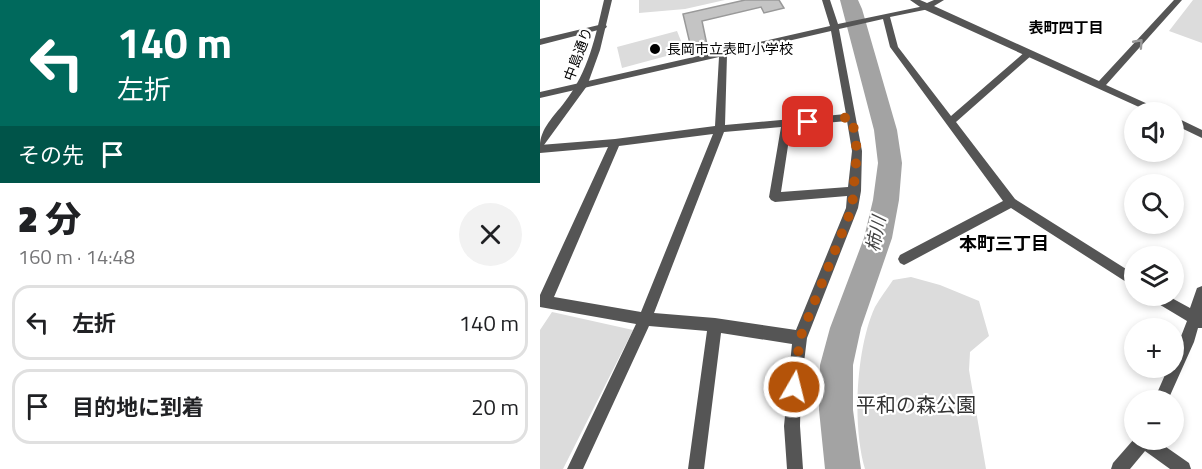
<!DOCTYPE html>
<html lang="ja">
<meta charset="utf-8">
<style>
body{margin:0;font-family:"Titillium Web","Noto Sans JP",sans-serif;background:#f2f2f2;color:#202124;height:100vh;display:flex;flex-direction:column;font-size:22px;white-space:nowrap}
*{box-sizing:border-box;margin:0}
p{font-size:20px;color:#757577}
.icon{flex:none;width:33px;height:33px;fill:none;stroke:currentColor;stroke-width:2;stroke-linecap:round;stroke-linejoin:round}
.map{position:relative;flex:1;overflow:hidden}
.drawer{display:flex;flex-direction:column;background:#fff;width:540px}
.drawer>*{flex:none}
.guide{background:#00695c;color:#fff;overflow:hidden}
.tools{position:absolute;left:584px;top:102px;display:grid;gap:12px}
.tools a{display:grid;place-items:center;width:60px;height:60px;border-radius:50%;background:#fff;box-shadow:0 3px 9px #0003;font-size:30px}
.pin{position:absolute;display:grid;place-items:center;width:51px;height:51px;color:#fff;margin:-26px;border-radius:12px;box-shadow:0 3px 9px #0006}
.me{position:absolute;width:66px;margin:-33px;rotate:8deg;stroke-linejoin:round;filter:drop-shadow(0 0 4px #0008)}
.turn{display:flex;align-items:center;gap:21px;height:126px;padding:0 18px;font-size:27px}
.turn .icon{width:78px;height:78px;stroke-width:2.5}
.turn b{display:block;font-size:42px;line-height:51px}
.then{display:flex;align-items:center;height:57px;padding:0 18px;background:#0003;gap:12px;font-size:22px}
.round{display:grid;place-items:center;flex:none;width:63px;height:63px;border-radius:32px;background:#f2f2f2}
.head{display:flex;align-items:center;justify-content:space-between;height:102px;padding:0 18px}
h1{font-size:36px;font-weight:800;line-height:45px}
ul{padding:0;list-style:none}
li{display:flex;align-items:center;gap:18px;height:75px;margin:0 12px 9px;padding:0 6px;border:3px solid #e0e0e0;border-radius:18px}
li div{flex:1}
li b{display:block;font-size:22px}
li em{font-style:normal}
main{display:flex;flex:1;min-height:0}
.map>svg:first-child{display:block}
</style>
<main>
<section class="drawer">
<div class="guide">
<div class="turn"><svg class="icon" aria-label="left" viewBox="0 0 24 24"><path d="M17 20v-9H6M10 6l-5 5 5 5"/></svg><div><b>140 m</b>左折</div></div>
<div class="then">その先<svg class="icon" aria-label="arrive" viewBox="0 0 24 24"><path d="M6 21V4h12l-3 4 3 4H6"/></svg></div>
</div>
<div class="head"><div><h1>2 分</h1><p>160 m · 14:48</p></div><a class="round"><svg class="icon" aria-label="close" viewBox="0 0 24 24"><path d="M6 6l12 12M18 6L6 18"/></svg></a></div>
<ul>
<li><svg class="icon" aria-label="left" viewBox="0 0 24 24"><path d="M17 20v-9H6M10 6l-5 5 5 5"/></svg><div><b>左折</b></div><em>140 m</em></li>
<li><svg class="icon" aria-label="arrive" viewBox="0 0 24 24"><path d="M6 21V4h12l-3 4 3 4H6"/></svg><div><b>目的地に到着</b></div><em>20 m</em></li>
</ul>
</section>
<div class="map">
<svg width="662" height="469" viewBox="0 0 662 469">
<rect width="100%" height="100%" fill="#fff"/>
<path fill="#dcdcdc" d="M99 0H185L145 9 99 13Z
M653 0H662V43L629 31Z
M137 31 145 51 82 68 77 47Z
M371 277 400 285 439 301 449 336 430 352 429 370 446 469H325C312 426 316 348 335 307 340 298 347 289 353 280Z
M12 312 93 330 23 469H0V330Z"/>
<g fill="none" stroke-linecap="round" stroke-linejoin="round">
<path fill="#a3a3a3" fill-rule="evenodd" d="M300 0H318L322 9 357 130 362 163 359 200 352 238 321 328 313 365V410L321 469H285L279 410 280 365 290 328 324 238 333 200 338 163 334 130Z"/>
</g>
<path fill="#c4c4c4" stroke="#999" stroke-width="1.5" d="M205 0H239L244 8 224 13 221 7 162 21 167 45 151 48 143 14Z"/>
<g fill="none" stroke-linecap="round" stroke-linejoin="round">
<path fill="#555" fill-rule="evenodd" d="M282 0H290L298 24 389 5V9L350 17 358 47 411 116 486 51H492V55L416 122 475 199 594 274V287L471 208 368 263 364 265 360 263 358 259 360 255 463 201 350 47 343 19 299 29 322 151 321 191 318 208 267 338 261 387 260 426 263 469H247L244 426 252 344 181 333 164 469H148L167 331 109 326 43 469H27L96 324 0 307V295L68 147 0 153V145L75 139 175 126 179 57 0 98V92L290 26ZM291 31 306 114 185 125 187 55ZM307 121 312 151 308 187 241 192 251 126ZM241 127 229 197 231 200 235 202 307 196 306 208 256 330 175 318 114 313 184 132ZM173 134 101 312 14 297 79 146Z
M63 24 67 26 66 28 0 45V39Z
M662 286V328H658L654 342 628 400H614L628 368H633V357L647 321 612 300 610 296H628L650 308 657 288Z
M594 439 616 440 649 463 651 469H630L605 451 590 469H571L573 463Z"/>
<path fill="#555" fill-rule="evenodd" d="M64 0H72L60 50 47 86 4 145 0 146C0 129 14 116 24 103 49 71 55 38 64 0Z
M370 0H380L387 3 394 0H404L394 6 559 81 634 0H642L566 85 621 110 623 112H610L383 9Z
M633 116 662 130V138L633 124Z"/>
</g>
<defs><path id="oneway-chevron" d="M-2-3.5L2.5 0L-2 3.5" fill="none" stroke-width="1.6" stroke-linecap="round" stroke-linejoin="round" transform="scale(1.5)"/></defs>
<use stroke="#999" href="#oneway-chevron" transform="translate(599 43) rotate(-48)"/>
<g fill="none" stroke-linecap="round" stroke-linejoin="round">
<path stroke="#b45309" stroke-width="10" stroke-dasharray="0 18" d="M254 387 260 338 312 208 317 151 312 117 268 122"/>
</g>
<circle fill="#000" stroke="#fff" stroke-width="2" cx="115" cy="49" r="6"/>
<g text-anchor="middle" stroke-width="4.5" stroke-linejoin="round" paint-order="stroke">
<g font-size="14" fill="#000" stroke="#fff" text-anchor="start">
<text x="127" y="54">長岡市立表町小学校</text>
</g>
<g font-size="14" fill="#000" stroke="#fff">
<text transform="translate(38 54) rotate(-69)" y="5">中島通り</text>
</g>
<g font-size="15" font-weight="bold" fill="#000" stroke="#fff">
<text x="526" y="33">表町四丁目</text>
</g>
<g font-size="18" font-style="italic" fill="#444" stroke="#fff">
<text transform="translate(336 234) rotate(-79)" y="6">柿川</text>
</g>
<g font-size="18" font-weight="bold" fill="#000" stroke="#fff">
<text x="464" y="250">本町三丁目</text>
</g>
<g font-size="20" fill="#333" stroke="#fff">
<text x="376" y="412">平和の森公園</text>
</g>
</g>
</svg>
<div class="tools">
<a><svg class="icon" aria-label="sound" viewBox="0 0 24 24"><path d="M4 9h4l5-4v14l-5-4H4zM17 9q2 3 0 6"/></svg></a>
<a><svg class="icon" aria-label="search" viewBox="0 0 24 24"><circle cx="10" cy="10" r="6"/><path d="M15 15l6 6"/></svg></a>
<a><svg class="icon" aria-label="layers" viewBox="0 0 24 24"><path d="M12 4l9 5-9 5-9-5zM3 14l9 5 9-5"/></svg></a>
<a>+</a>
<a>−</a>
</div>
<div class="pin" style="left:268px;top:122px;background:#d93025"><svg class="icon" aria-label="arrive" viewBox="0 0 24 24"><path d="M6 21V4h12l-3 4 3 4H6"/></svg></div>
<svg class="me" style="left:254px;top:387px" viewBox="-20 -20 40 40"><circle r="17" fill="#b45309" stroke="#fff" stroke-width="3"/><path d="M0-11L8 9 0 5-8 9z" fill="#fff"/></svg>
</div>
</main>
